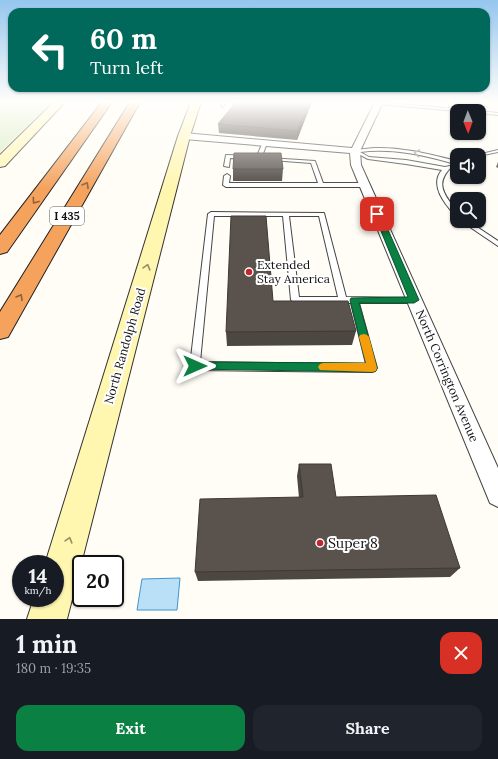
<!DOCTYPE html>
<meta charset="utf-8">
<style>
body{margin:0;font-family:Lora,serif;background:#20242c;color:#f1f3f6;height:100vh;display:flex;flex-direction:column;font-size:15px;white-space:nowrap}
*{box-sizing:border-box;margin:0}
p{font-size:13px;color:#9ea1a6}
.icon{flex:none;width:22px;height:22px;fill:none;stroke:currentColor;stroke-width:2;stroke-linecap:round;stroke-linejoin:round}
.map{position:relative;height:619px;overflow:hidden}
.drawer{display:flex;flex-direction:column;background:#171b24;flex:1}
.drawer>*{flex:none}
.banner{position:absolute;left:8px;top:8px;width:482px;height:84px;border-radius:12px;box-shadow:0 1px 3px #0004;background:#00695c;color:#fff;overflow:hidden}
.needle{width:26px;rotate:179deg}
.controls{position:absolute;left:450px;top:104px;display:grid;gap:8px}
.controls a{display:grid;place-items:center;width:36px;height:36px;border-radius:8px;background:#171b24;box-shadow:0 1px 3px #0004;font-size:20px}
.speed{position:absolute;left:12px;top:555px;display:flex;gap:8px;font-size:20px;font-weight:700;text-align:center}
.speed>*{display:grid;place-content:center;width:52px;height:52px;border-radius:50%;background:#171b24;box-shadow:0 1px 3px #0004;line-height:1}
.speed small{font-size:10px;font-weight:400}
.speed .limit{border:2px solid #111;border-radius:6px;background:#fff;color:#111}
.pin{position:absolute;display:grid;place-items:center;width:34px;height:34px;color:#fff;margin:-17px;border-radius:8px;box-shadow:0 2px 6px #0006}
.me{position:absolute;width:44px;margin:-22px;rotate:90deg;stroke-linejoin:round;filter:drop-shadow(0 0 3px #0008)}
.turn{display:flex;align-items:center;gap:14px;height:84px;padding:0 16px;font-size:18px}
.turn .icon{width:52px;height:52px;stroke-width:2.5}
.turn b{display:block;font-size:28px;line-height:34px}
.round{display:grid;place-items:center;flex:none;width:42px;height:42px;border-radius:12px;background:#20242c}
.head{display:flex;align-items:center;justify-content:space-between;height:68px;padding:0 16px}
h1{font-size:24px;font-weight:800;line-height:30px}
.primary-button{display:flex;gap:8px;margin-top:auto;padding:8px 16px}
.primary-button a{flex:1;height:46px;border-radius:12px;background:#0b8043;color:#fff;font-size:16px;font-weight:800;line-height:46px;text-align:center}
.primary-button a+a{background:#20242c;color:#f1f3f6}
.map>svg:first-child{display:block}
</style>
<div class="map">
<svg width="498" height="619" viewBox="0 0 498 619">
<rect width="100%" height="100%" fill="#fffdf5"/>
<path fill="#d5ebbd" d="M0 102H52L0 152Z"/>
<path fill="#b9e0f7" stroke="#3f96cf" d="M180 578 177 610H137L142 579Z"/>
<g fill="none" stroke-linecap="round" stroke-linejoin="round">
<g stroke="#444" stroke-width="2">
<path id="lane" d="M223 102H227L223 107 221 106Z
M377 102 466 110 468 111H457L378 104 376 103Z
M478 111H479L498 113V115L479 113Z
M263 142 267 143 261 159 230 158 229 167 224 166 226 155 257 156Z
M374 148C402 147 429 154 457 161V163L455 164C423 155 393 148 360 152L369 157 406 160 445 167 450 166 451 167C439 180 440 188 450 202 454 207 457 209 457 216L455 215C445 204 429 185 442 170L406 164 368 159 353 151 355 150Z
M498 150V152L479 156V155H477Z
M269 158 315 161 323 183H365L368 185 365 187H226L223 185 224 176 227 174 230 176 229 183H318L311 163 271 160 269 159Z
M211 212 324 213 346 297 417 298 418 300 414 303H359L377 368 375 371 372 372 195 370 192 369 190 366 208 214ZM214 216H283L291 300 295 303H351L366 364 200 362ZM289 216H319L338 297H299Z
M461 221H468L498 241V246Z"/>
</g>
<g stroke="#444" stroke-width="2">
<path id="street" d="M375 102H383L360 151 361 165 498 468V507L490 503 351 165 350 153 184 139 180 136 184 133 352 148Z"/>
</g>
<g stroke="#333" stroke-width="2">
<path id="secondary" d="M54 102H65L5 166 0 167V155Z
M191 102H201L190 136 67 619H27L34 598H55V564H45L178 136Z"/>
</g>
<g stroke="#222" stroke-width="2">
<path id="highway" d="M102 102H112L7 252 0 254V235Z
M130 102H140L8 337 0 339V312Z"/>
</g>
<use href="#lane" fill="#fff" fill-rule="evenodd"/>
<use href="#street" fill="#fff" fill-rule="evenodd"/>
<use href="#secondary" fill="#fff6b0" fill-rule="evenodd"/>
<use href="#highway" fill="#f5a25d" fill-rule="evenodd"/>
</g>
<path fill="#4d4742" d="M236 102H312L311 104 297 140 219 133 218 124Z
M498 162V168L496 167Z
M233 169H283L282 181H233Z
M273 301 356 331 352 345 227 346 226 332Z
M299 464 336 497 460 568 450 577 198 581 195 572 299 498 297 476Z"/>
<path fill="#3f3936" d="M310 102H312L311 104 297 140V131Z"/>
<path fill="#5a524d" stroke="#3f3936" d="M236 102H310L297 131 218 124Z
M234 153H281L283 169H233Z
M231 216H266L273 301H348L356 331 226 332Z
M299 464H331L336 497 436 495 460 568 195 572 200 499 303 497Z"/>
<defs><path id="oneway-chevron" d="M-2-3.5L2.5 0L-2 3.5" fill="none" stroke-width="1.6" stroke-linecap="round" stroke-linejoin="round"/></defs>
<use stroke="#a0a0a0" href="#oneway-chevron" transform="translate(417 153) rotate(-171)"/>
<g stroke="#8e613b">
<use href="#oneway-chevron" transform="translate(86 185) rotate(-60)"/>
<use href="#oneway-chevron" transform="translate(35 201) rotate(126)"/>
<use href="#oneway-chevron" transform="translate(20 297) rotate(-60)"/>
</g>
<g stroke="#948f68">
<use href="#oneway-chevron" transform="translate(147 267) rotate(-74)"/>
<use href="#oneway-chevron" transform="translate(69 540) rotate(-74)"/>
</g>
<linearGradient id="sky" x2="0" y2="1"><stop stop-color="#95c6ee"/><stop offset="0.54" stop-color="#fffefa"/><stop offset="1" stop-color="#fffefa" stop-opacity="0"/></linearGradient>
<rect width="498" height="189" fill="url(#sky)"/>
<path fill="#0b8043" stroke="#07532c" d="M377 212 381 214 419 300 414 303H359L377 368 376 371 372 372 191 369 190 366 191 363 195 362 366 363 350 300 351 298 408 297 374 214Z"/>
<path fill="#f59e0b" d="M364 334 367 335 369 337 377 368 376 371 372 372 320 370 318 367 320 364 323 363H366L359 337 360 335Z"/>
<g fill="#c4262e" stroke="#fff" stroke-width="1.5">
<circle cx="249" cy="272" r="4"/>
<circle cx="320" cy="543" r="4"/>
</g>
<g text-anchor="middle" stroke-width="4" stroke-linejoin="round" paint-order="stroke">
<rect fill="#fff" stroke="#585858" stroke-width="1" x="50" y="207" width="34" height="18" rx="3"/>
<g font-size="11" font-weight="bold" fill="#111">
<text x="67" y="220">I 435</text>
</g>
<g font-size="12" fill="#111" stroke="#fff" text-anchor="start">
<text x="257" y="269">Extended<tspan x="257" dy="14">Stay America</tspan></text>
</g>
<g font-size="12" fill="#111" stroke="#fff">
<text transform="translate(125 346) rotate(-74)" y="4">North Randolph Road</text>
<text transform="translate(447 376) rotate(67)" y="4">North Corrington Avenue</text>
</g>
<g font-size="14" fill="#111" stroke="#fff" text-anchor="start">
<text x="328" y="548">Super 8</text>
</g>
</g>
</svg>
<div class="controls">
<a><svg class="needle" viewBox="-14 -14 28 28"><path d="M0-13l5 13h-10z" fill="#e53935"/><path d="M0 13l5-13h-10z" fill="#9ea1a6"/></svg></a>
<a><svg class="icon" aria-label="sound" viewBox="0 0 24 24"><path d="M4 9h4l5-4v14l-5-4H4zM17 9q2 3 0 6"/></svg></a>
<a><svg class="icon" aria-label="search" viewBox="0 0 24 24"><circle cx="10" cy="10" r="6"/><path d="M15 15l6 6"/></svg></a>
</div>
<div class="speed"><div>14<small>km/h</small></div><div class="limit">20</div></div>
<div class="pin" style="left:377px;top:214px;background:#d93025"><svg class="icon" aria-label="arrive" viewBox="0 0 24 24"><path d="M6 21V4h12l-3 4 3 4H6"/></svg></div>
<svg class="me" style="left:195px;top:366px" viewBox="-20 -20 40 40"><path d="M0-17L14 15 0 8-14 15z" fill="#0b8043" stroke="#fff" stroke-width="4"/></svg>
<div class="banner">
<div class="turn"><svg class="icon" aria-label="left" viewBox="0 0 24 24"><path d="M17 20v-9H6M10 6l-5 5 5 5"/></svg><div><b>60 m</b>Turn left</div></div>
</div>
</div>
<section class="drawer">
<div class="head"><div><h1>1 min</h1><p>180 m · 19:35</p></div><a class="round" style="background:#d93025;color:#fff"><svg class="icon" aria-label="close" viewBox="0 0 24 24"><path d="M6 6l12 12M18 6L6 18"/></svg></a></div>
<div class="primary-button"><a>Exit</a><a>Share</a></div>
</section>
